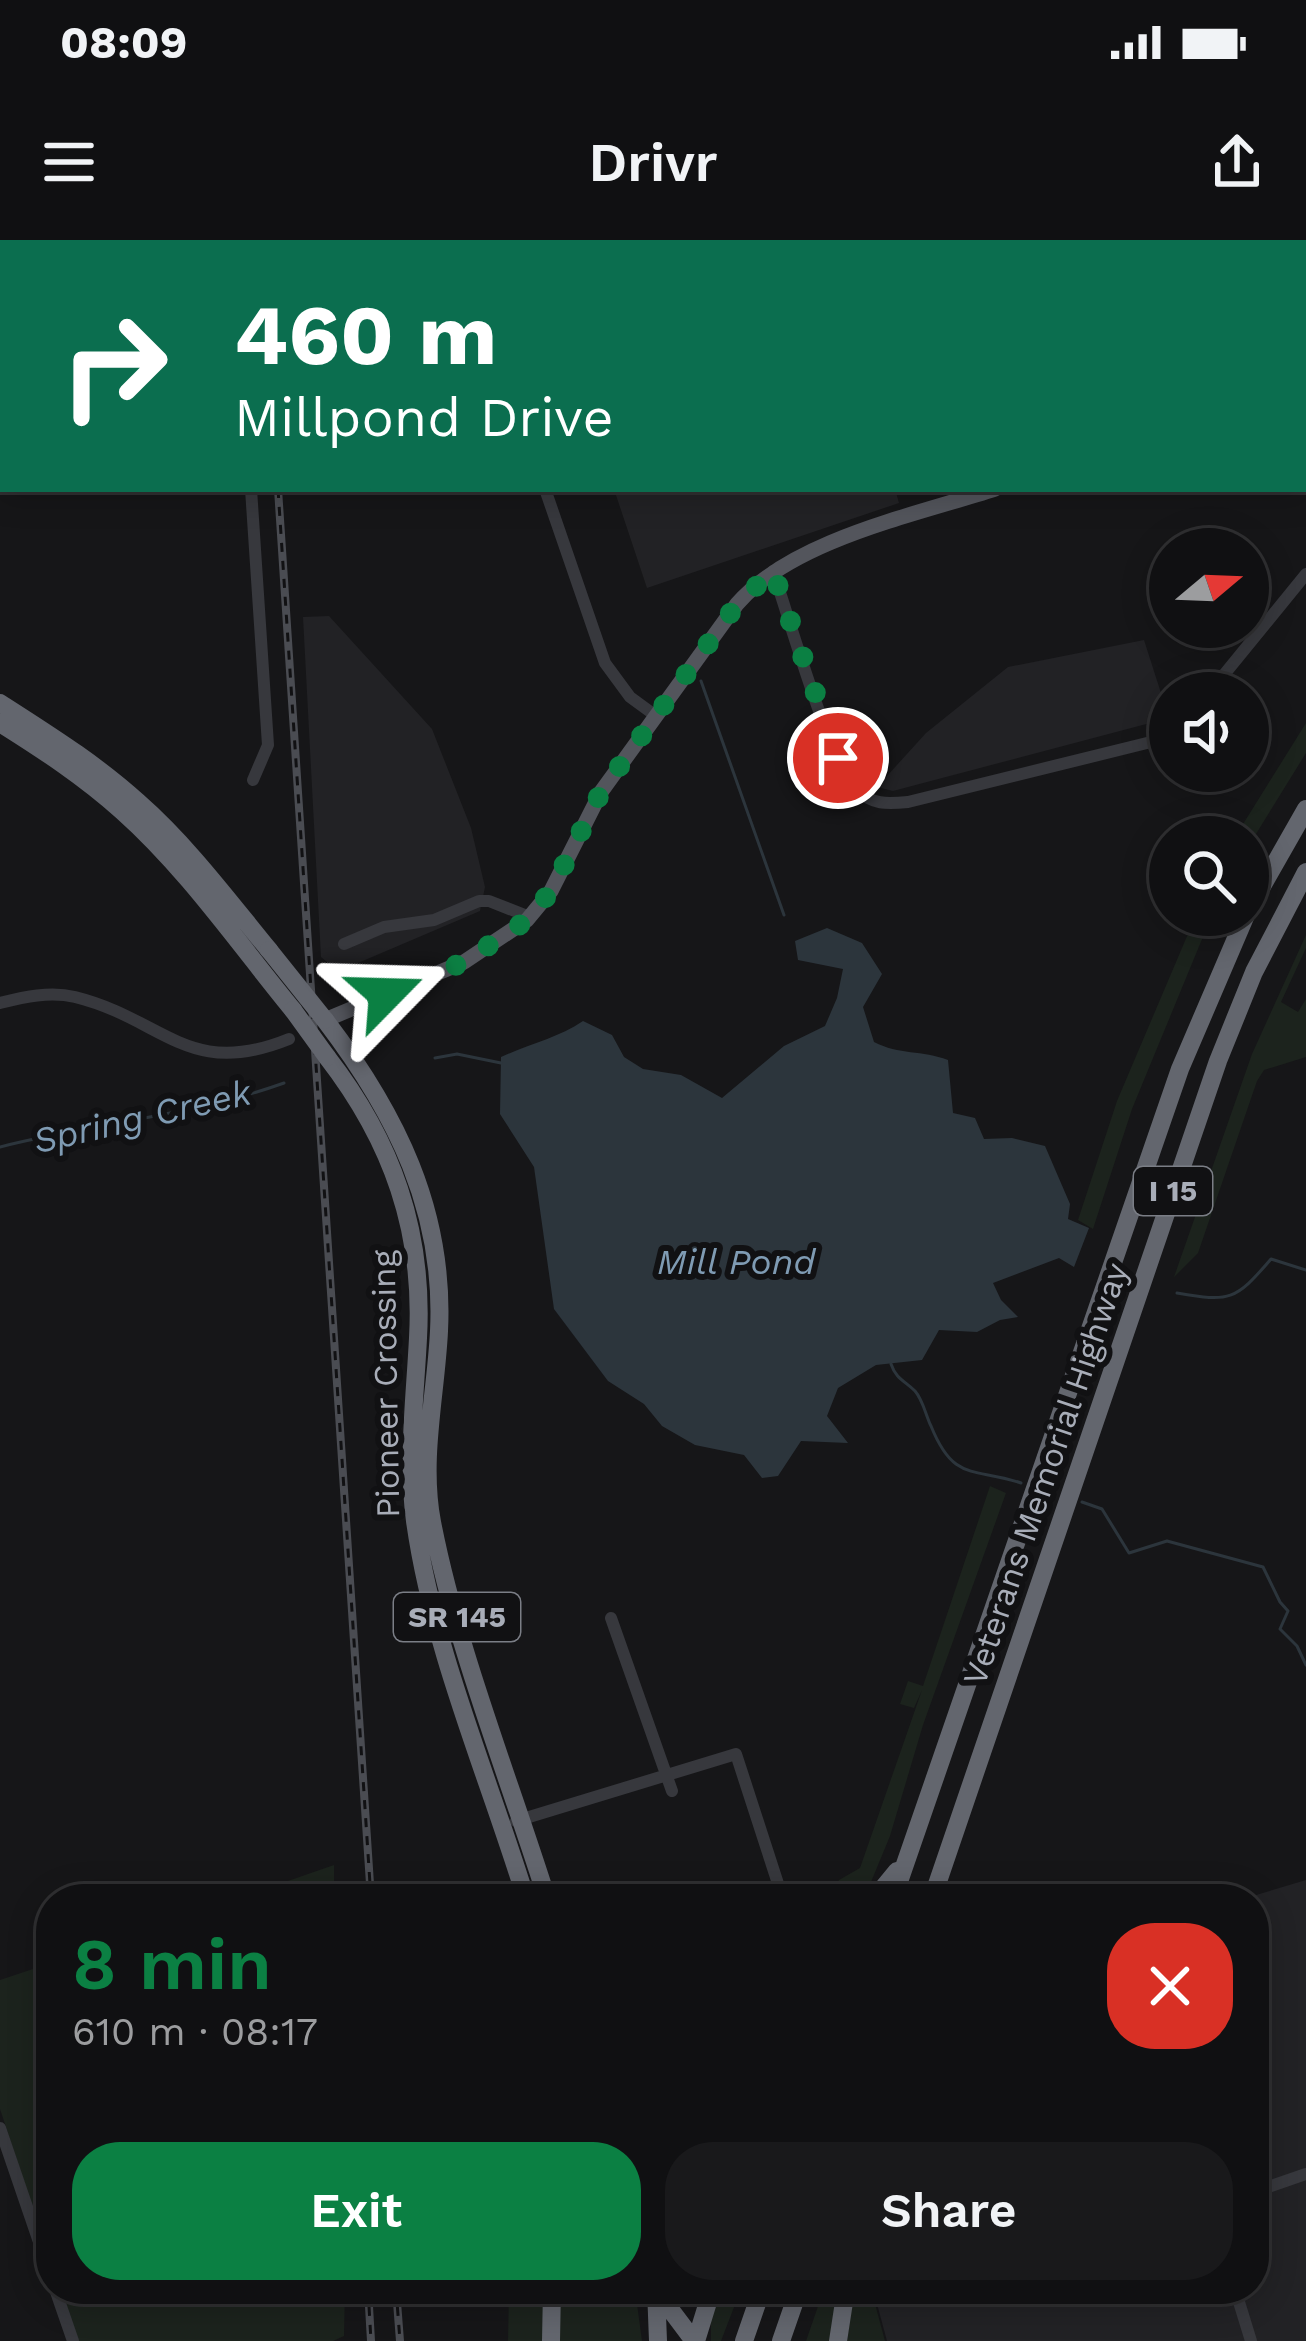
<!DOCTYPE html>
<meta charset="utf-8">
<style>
body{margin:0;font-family:"Work Sans",sans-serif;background:#19191b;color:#f1f3f6;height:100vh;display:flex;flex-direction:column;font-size:45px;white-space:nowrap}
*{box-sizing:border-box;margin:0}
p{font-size:39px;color:#9c9d9f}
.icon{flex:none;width:66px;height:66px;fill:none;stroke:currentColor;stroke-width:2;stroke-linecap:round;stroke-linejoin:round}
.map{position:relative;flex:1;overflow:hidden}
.drawer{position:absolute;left:36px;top:1644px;width:1233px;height:420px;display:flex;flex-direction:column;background:#101012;border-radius:48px;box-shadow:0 6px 30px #0003,0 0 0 3px #303032}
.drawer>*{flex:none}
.banner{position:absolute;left:0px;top:0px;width:1308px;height:252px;box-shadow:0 6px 30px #0003,0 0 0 3px #303032;background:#0b6e4f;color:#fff;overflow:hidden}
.needle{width:78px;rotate:71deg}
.controls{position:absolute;left:1149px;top:288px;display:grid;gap:24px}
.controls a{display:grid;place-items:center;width:120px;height:120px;border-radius:50%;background:#101012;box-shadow:0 6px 30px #0003,0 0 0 3px #303032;font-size:60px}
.pin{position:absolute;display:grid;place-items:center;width:102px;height:102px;color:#fff;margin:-51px;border:6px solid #fff;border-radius:50%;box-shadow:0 3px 12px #0007}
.me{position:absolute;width:132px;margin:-66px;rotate:68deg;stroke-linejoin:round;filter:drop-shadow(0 0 9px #0008)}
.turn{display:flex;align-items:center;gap:42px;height:252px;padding:0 36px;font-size:54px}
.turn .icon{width:156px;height:156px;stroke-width:2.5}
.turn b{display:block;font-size:84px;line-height:102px}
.round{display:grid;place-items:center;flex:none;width:126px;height:126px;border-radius:48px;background:#19191b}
.summary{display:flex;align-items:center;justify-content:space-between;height:204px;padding:0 36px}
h1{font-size:72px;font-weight:600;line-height:90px;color:#0b8043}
.primary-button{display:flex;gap:24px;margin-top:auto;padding:24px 36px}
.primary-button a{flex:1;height:138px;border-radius:48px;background:#0b8043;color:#fff;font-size:48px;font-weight:600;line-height:138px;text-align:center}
.primary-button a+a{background:#19191b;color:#f1f3f6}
.status{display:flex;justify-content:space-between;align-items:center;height:84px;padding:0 60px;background:#101012;direction:ltr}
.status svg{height:33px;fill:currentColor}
header{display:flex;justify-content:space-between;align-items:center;height:156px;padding:0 36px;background:#101012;font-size:54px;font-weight:600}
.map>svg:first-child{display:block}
</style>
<div class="status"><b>08:09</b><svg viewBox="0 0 49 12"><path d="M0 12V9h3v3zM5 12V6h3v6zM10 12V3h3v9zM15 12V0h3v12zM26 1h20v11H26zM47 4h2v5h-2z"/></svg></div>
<header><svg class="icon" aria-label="menu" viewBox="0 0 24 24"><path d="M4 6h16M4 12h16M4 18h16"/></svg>Drivr<svg class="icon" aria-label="share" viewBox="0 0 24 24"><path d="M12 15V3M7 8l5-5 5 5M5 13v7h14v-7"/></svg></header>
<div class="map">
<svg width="1306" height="2101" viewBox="0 0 1306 2101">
<rect width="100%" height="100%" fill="#161618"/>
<path fill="#222225" d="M614 249H895L899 263 647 348Z
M329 376 432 489 471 588 485 647 480 671 358 723 333 727 321 717 303 377Z
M1144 400 1169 478 893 551 877 547 926 493 1008 427Z
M1306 1640V2101H887L873 2049H1254V1659H1243Z"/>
<path fill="#1c231d" d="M1306 483V513L1248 607V597H1235Z
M1196 675H1212L1132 869 1093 989 1078 980 1117 861Z
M1306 695V708L1281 762 1298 772 1306 759V817L1264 830 1257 841 1198 1013 1174 1037 1252 814Z
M990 1246 1006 1253 923 1485 890 1596 864 1659H829L839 1640 860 1628 922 1450 914 1468 900 1464 908 1441 923 1446Z
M334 1625V1651L339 1652V1659H236Z
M51 1723V2023L0 1869V1740Z
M60 2049H345L344 2096 333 2101H77Z
M509 2049H544V2101H508Z
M560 2049H624L637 2064 642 2101H560Z
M721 2049H741L721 2101H711V2079Z
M824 2049H839L830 2101H806Z
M854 2049H871L885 2101H847Z"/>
<path fill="#2c353c" d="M827 688 862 703 882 734 863 767 874 802C899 815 922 810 948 820L953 873 975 878 984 899 1012 898 1045 906 1070 964 1068 979 1089 988 1074 1027 1059 1018 993 1043 1001 1060 1018 1077 1000 1080 977 1092 939 1090 922 1120 876 1125 838 1148 827 1176 848 1203 801 1201 778 1236 762 1238 744 1215 695 1205 662 1186 644 1164 608 1141 554 1069 534 927 500 874 501 817C529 804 558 798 583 781L612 795 624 817 643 829 681 835 722 858 784 806 825 786 837 758 843 729 798 720 795 701Z"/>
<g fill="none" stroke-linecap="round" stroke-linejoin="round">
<path stroke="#2c353c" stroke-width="3" d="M90 0 93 3
M1004 3 1006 0
M701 441 784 675
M435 818 457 814 501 823
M0 907C94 883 192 876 284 843
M1177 1053C1230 1062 1235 1061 1271 1019L1306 1030
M891 1124C896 1139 905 1141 915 1151 923 1160 926 1176 931 1186 954 1243 974 1227 1021 1243
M1051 1252 1052 1253
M1082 1262 1102 1269 1129 1313 1167 1301 1263 1327 1280 1362 1288 1371 1280 1389 1297 1406 1306 1425"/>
<path stroke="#37383d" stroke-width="12" d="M235 0V3
M869 0 870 3
M940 3 942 0
M251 249 268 505 253 540
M545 249 605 423 630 457 656 476
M773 331C788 374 830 523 856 549 872 565 887 564 908 562L1151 502 1170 492
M1209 453 1306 334
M344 704 384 687 434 680 479 661H489L530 677
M0 763C24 757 50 751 75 757 164 779 188 840 289 799
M611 1378 672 1551
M516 1581 736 1514 783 1659
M0 1888 51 2037
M1254 1952 1306 1934
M55 2049 73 2101
M1235 2049 1251 2101"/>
<path stroke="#53555c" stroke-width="15" d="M1305 145H1306
M325 780 464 722 527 680 551 651 601 552 737 364C792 300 915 275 995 249"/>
<path stroke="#63666e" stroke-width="18" d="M0 463C48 494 95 523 138 562 187 605 228 660 269 710
M0 483C43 510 84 537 122 571 187 629 238 703 293 770
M1248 671 1306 569
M325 780C396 873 445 971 439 1091 436 1154 420 1219 432 1282 456 1406 509 1538 547 1659
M327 817C392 901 424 991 418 1098 415 1158 407 1220 415 1281 433 1410 488 1535 526 1659
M874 1659 897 1631
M893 1659 1180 829 1246 675
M932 1659 1218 821 1254 732 1306 632
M655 2049 694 2101
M656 2049 658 2101
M551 2101 552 2049
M696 2101 712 2049
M744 2101 762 2049
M781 2101 799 2049
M838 2101 846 2049"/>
<g stroke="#4a4c52" stroke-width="8">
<path id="rail" d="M262 0V3
M278 249 371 1659
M368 2049 371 2101
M396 2049 400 2101"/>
</g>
<use href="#rail" stroke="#111113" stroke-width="3" stroke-dasharray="9" stroke-linecap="butt"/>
<path stroke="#63666e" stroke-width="18" d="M269 710 325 780
M293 770 327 817"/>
</g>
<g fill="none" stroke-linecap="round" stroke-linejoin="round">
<path stroke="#0b8043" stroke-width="21" stroke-dasharray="0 37.8" d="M386 754 464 722 527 680 551 651 601 552 737 364 773 331 838 518"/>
</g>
<g text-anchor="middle" stroke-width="12" stroke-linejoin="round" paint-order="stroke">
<g fill="#111113" stroke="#7b7e86" stroke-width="3">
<rect x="1134" y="927" width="78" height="48" rx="9"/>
<rect x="394" y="1353" width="126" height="48" rx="9"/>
</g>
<g font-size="30" font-weight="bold" fill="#a8adb8">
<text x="1173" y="961">I 15</text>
<text x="457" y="1387">SR 145</text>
</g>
<g font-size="33" fill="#a8adb8" stroke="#111113">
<text transform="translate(385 1144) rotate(-91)" y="12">Pioneer Crossing</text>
<text transform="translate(1045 1234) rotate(-71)" y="12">Veterans Memorial Highway</text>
</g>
<g font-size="36" font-style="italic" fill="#7f9bb3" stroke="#111113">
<text transform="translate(142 876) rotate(-13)" y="13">Spring Creek</text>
<text x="736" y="1034">Mill Pond</text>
</g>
</g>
</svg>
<div class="controls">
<a><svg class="needle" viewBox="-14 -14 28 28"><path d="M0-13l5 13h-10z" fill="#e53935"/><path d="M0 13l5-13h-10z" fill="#9c9d9f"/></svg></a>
<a><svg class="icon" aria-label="sound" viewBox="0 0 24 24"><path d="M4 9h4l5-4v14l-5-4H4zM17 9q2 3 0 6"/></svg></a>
<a><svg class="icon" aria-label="search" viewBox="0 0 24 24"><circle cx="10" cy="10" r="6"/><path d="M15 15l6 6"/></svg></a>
</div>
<div class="pin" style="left:838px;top:518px;background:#d93025"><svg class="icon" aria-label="arrive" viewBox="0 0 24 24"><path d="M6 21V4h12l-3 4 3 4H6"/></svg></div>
<svg class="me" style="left:386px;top:754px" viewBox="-20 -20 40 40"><path d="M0-17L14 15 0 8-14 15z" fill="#0b8043" stroke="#fff" stroke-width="4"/></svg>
<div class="banner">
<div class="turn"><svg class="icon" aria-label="right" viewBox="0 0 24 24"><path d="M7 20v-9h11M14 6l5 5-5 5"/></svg><div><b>460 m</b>Millpond Drive</div></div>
</div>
<section class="drawer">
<div class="summary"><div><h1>8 min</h1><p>610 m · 08:17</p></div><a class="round" style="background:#d93025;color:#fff"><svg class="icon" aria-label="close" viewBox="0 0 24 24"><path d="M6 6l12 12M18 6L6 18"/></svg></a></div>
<div class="primary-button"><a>Exit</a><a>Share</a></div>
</section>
</div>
